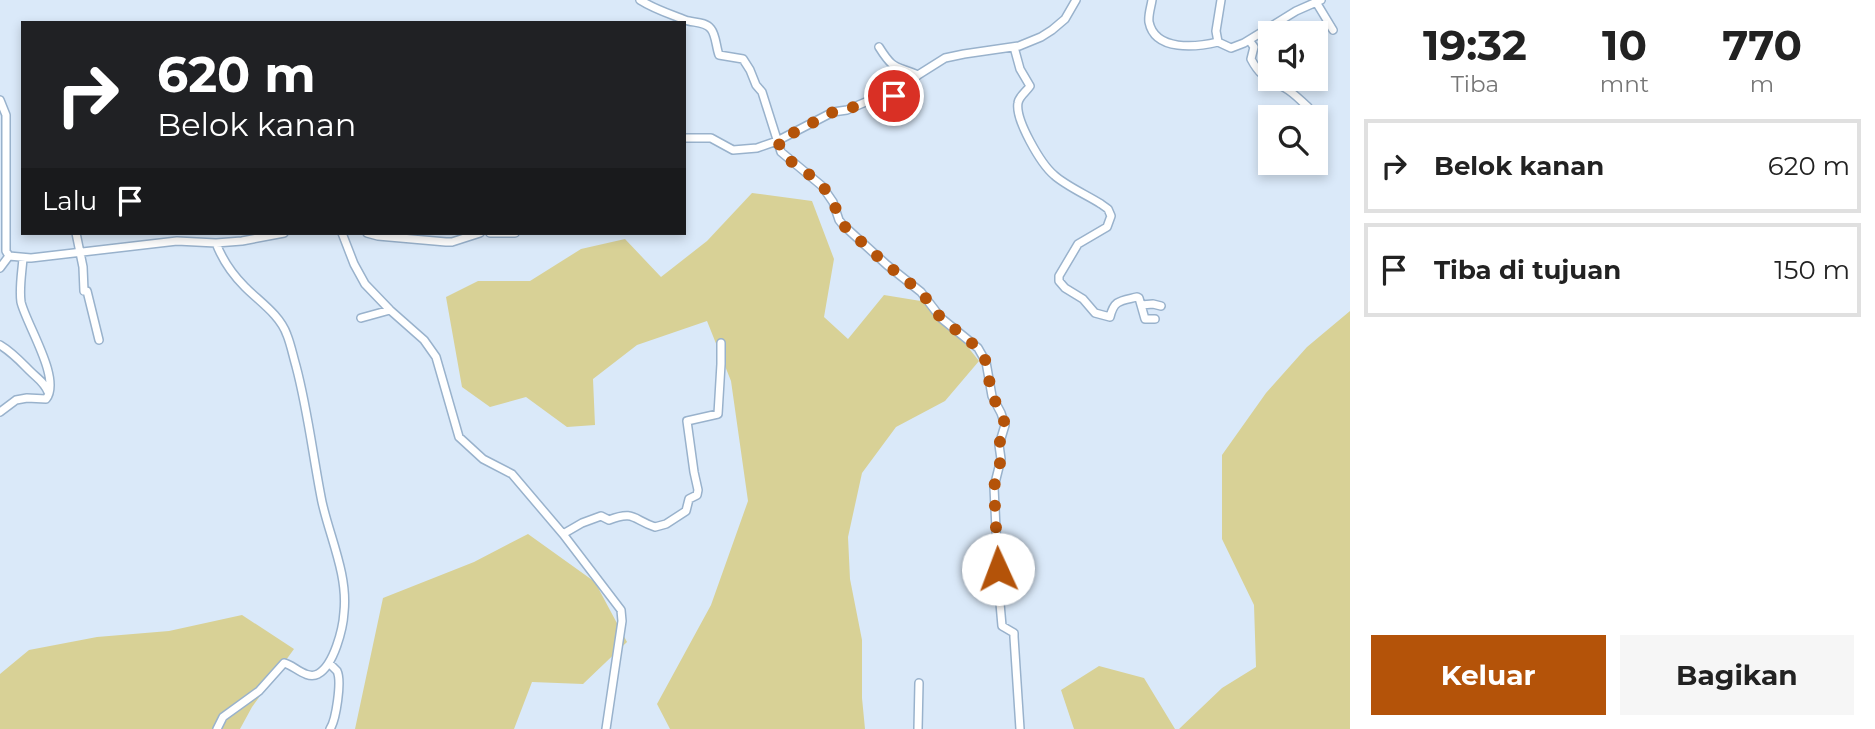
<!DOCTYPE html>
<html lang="id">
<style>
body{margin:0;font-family:Montserrat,sans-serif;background:#f6f6f6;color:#222;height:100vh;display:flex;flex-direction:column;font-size:26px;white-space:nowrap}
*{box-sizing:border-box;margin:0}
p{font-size:23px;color:#767676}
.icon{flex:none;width:38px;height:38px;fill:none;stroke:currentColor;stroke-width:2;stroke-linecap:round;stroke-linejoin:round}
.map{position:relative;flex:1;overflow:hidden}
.panel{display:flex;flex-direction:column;background:#fff;width:525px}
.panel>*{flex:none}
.top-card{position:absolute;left:21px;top:21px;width:665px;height:214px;border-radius:0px;box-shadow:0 4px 10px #0003;background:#202124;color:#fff;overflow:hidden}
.buttons{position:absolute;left:1258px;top:21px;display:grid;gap:14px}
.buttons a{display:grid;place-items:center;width:70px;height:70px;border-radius:0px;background:#fff;box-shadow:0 4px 10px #0003;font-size:35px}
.pin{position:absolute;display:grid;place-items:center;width:60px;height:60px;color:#fff;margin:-30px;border:4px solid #fff;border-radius:50%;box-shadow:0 2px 7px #0007}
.me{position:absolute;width:77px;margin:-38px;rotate:358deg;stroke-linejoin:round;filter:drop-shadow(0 0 5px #0008)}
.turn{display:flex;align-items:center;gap:24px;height:147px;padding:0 21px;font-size:32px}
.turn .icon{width:91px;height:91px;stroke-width:2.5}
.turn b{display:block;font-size:49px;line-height:60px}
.then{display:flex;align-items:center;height:66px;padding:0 21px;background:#0003;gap:14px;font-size:26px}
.eta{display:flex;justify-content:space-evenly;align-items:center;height:119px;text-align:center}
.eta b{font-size:42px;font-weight:700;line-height:49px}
.cta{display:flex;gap:14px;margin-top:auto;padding:14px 21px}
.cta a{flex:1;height:80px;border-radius:0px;background:#b45309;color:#fff;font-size:28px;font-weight:700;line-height:80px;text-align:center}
.cta a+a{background:#f6f6f6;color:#222}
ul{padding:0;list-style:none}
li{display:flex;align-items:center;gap:21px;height:94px;margin:0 14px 10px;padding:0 7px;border:4px solid #e0e0e0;border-radius:0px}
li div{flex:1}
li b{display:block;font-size:26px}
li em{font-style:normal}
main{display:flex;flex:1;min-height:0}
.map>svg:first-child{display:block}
</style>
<main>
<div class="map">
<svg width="1350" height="729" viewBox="0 0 1350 729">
<rect width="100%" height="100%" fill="#dae9f9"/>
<path fill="#d8d196" d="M752 193 812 201 834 259 824 317 848 339 884 295 933 303 979 361 945 401 896 427 862 473 848 537 850 579 862 640V698L865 729H670L657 704 711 605 748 501 731 381 707 321 637 345 593 379 595 425 567 427 526 397 490 407 462 387 446 297 478 281H530L581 249 625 239 661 277 707 241Z
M1350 311V729H1179L1222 688 1256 667 1254 605 1222 539V455L1266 393 1307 347Z
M528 534 595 582 627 642 583 684 532 682 514 729H355L383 598 474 562Z
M242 615 294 649 252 707 240 729H0V674L29 650 97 637 169 631Z
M1099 666 1144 678 1175 729H1074L1061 690Z"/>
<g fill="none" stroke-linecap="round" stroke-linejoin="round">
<g stroke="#99b2cc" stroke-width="10">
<path id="minor" d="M640 0C654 9 670 14 685 20 693 23 705 21 711 29 716 35 716 47 719 55L743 59 750 70 756 85 762 92 781 152 822 186 833 202 839 220 843 225 887 265 921 292 941 318 978 348 986 362 992 396 1001 413 1005 425 999 445 1001 459 994 487 999 592 1002 626 1014 633V637L1020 729
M1152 0C1151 7 1148 15 1149 22 1155 52 1197 47 1218 42
M1221 0 1216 31 1218 42 1231 48 1244 43 1296 11 1321 0
M1316 2 1333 30
M1249 40 1254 47 1251 59C1261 78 1268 78 1285 88 1294 93 1301 101 1308 107
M879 47C894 71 895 65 918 75
M1014 47 1020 69 1030 86C1027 91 1019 96 1018 103 1015 120 1041 164 1054 175 1066 186 1087 195 1101 204L1108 209 1111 216 1107 227 1078 244 1059 276V281L1065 288 1083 299 1095 313 1110 317C1114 300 1120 301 1137 297L1139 298 1145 319H1155
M0 100 6 115V251L9 256 31 258 177 241 216 243 242 241 284 233
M684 138H711L733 150 757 148 777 141 833 112 847 110 875 98H889L894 96 918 75 945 58 964 54 1019 46 1041 37 1052 30 1065 19 1076 0
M76 233 83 267 84 291H87L99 340
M342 233 354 264 365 284 390 310 424 340 436 357 459 437 483 459 512 474 563 534 621 610 622 621 606 729
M367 233 378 236 446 242H452L480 233
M490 233H515
M216 243C222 259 233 275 245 287 260 302 280 315 287 335 291 345 293 356 296 366 308 411 313 457 322 502 330 538 348 575 344 612 343 629 334 665 318 674 306 680 294 665 284 663L259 691 223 717 217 729
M0 268 9 256
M1141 305 1153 304 1161 306
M361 318 390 310
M0 345C12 352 20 361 30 371 38 379 44 382 48 392
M0 412 16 400 27 398 46 399C62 379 26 324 21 302 19 288 22 272 23 258
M563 534 582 523 601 516 609 520C635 510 633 520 655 527L666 524 686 511 689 499 697 495 698 490 694 472 687 421 718 414 721 364V343
M329 663C330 664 336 670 337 671 342 681 336 720 330 729
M918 729 919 683"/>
</g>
<use href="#minor" stroke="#fff" stroke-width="7"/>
</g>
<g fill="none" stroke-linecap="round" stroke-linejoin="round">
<path stroke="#b45309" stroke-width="12" stroke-dasharray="0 21.6" d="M894 96 888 98H875L846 110 833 112 778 141C786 166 805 167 821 185 826 190 831 197 834 204 837 211 838 218 843 225L887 265 921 292 941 318 971 342 983 355 986 362 992 396 1002 413 1005 425 999 445 1000 463 994 487 998 569"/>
</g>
</svg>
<div class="buttons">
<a><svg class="icon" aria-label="sound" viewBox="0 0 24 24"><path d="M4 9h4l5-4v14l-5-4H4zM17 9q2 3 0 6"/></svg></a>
<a><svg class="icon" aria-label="search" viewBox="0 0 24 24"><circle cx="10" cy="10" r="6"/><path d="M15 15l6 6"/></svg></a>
</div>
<div class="pin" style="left:894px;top:96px;background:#d93025"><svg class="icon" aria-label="arrive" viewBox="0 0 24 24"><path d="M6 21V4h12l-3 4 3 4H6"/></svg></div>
<svg class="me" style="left:998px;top:569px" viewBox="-20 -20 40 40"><circle r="19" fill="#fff"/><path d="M0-13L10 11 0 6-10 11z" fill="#b45309"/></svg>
<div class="top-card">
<div class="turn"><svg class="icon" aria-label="right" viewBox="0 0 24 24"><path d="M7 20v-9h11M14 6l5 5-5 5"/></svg><div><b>620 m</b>Belok kanan</div></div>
<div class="then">Lalu<svg class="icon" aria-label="arrive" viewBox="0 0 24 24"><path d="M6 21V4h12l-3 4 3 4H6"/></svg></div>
</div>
</div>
<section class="panel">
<div class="eta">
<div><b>19:32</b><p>Tiba</p></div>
<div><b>10</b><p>mnt</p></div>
<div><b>770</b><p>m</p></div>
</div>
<ul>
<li><svg class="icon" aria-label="right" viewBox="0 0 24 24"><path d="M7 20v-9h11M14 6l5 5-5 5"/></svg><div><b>Belok kanan</b></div><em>620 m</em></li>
<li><svg class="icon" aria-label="arrive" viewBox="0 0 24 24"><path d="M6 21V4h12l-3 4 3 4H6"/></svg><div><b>Tiba di tujuan</b></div><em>150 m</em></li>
</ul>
<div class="cta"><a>Keluar</a><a>Bagikan</a></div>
</section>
</main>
